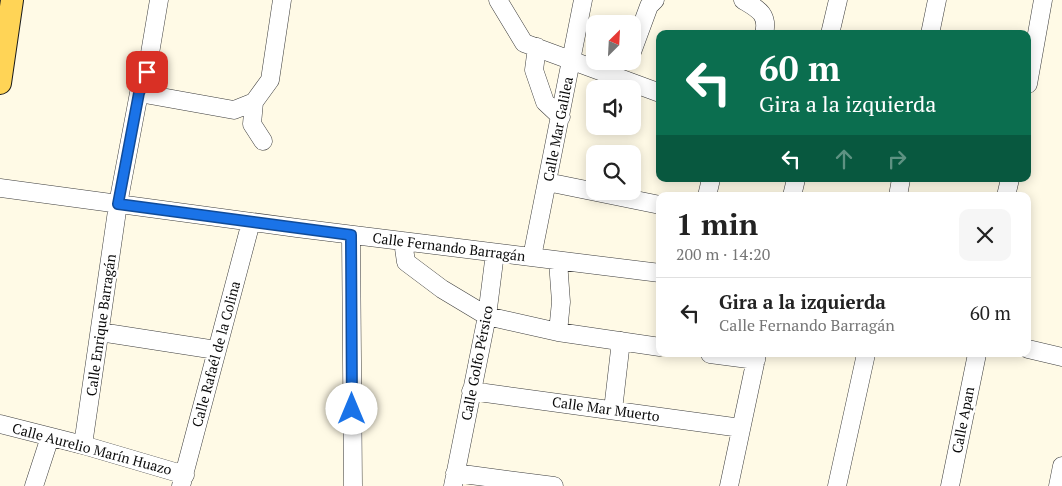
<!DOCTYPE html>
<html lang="es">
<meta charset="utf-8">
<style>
body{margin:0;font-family:"PT Serif",serif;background:#f6f6f6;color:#222;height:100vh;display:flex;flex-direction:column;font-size:19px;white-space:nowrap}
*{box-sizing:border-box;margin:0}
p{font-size:16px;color:#767676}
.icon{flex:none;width:28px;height:28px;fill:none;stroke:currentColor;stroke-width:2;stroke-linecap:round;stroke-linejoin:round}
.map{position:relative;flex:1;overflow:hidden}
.panel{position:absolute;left:656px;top:192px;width:375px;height:165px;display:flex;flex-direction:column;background:#fff;border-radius:10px;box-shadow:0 2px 12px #0003}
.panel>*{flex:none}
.guide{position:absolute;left:656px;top:30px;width:375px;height:152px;border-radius:10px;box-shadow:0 2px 12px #0003;background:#0b6e4f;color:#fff;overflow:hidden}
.needle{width:32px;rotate:24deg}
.controls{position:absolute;left:586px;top:15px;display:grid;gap:10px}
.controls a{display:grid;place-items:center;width:55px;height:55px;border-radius:10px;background:#fff;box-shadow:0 2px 12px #0003;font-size:25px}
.pin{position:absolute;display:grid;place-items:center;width:42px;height:42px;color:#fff;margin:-21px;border-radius:10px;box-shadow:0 2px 8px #0006}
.me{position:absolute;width:55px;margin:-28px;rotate:0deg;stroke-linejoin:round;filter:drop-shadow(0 0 4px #0008)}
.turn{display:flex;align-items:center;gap:18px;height:105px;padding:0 20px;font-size:22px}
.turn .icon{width:65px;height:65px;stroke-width:2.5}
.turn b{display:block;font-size:35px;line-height:42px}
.lanes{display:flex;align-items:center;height:48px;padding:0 20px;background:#0003;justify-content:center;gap:25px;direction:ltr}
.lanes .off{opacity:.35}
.round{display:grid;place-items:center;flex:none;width:52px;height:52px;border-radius:10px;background:#f6f6f6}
.headline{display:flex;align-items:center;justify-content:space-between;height:85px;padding:0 20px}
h1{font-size:30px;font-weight:700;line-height:38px}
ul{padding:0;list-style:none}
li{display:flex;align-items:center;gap:15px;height:70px;padding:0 20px;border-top:1px solid #e0e0e0}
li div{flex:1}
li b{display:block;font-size:19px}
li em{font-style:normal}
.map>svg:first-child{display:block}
</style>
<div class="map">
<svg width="1062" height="486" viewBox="0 0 1062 486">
<rect width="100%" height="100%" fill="#fffae6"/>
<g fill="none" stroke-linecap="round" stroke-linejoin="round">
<g stroke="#3d3d3d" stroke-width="19">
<path id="minor" d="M498 0 524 43 660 93
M743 0C758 9 769 14 764 34
M830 34 838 0
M930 34 937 0
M537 47 534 70 545 102 561 117
M632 52 649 6 655 0
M1028 84 1043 0
M139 93 234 110 254 102
M263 141 252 124 254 102 270 80 282 0
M547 182 660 205
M0 188 297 228 660 273
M707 196 711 179
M792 196 796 179
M898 196 901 179
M1006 196 1010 179
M351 235 353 486
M403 241 406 262 442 289 487 316 558 332 660 347
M532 257 583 0
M100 332 216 350
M558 332 561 302 558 261
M1028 349 1062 357
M710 354 756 360
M471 391 741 428
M613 410 621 341
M0 424 83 445 185 475
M83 445 118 204 139 93 147 71 159 0
M455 473 554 486
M34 486 50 437
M181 486 251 222
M453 486 487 316 495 253
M729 486 757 354
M837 486 866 354
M950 486 977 354
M1058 486 1062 466"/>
</g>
<g stroke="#1b1b1b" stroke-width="24">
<path id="major" d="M0 83 12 0"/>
</g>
<use href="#minor" stroke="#fff" stroke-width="18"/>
<use href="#major" stroke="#ffd456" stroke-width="22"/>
</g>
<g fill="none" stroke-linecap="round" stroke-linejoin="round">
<g stroke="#114b97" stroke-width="12">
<path id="route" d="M147 72 139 93 118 204 351 235 352 409"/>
</g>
<use href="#route" stroke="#1a73e8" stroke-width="9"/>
</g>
<g text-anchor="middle" stroke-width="5" stroke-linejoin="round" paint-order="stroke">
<g font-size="14" fill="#0a0a0a" stroke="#fff">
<text transform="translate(558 129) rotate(-79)" y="5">Calle Mar Galilea</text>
<text transform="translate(449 247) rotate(7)" y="5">Calle Fernando Barragán</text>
<text transform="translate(101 325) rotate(-82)" y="5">Calle Enrique Barragán</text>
<text transform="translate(216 354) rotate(-75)" y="5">Calle Rafaél de la Colina</text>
<text transform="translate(477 363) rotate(-79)" y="5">Calle Golfo Pérsico</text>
<text transform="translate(606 409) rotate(8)" y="5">Calle Mar Muerto</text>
<text transform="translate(963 420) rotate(-79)" y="5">Calle Apan</text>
<text transform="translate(92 449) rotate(15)" y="5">Calle Aurelio Marín Huazo</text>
</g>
</g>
</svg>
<div class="controls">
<a><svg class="needle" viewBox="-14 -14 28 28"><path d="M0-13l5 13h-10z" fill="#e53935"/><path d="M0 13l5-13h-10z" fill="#767676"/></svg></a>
<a><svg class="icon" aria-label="sound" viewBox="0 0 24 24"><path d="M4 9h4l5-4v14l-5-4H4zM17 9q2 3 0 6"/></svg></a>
<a><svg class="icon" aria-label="search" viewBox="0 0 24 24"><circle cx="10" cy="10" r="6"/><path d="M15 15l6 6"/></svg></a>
</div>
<div class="pin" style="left:147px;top:72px;background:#d93025"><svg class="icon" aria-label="arrive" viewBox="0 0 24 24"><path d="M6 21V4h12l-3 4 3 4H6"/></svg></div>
<svg class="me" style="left:352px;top:409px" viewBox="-20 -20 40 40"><circle r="19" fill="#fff"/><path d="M0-13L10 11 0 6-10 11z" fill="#1a73e8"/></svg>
<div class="guide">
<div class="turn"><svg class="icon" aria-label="left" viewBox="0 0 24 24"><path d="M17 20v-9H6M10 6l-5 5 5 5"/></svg><div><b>60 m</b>Gira a la izquierda</div></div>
<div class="lanes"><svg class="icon" aria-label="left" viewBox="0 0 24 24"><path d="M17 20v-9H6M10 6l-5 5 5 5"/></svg><svg class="icon off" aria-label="ahead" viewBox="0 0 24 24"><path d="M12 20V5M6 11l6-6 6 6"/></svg><svg class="icon off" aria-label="right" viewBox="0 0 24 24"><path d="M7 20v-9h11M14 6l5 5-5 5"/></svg></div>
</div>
<section class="panel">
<div class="headline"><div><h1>1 min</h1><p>200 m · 14:20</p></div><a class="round"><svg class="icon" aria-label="close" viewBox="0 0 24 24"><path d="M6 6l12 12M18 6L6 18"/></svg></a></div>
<ul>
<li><svg class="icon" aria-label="left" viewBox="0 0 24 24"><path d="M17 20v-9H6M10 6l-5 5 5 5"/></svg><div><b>Gira a la izquierda</b><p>Calle Fernando Barragán</p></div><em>60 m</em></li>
</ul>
</section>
</div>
